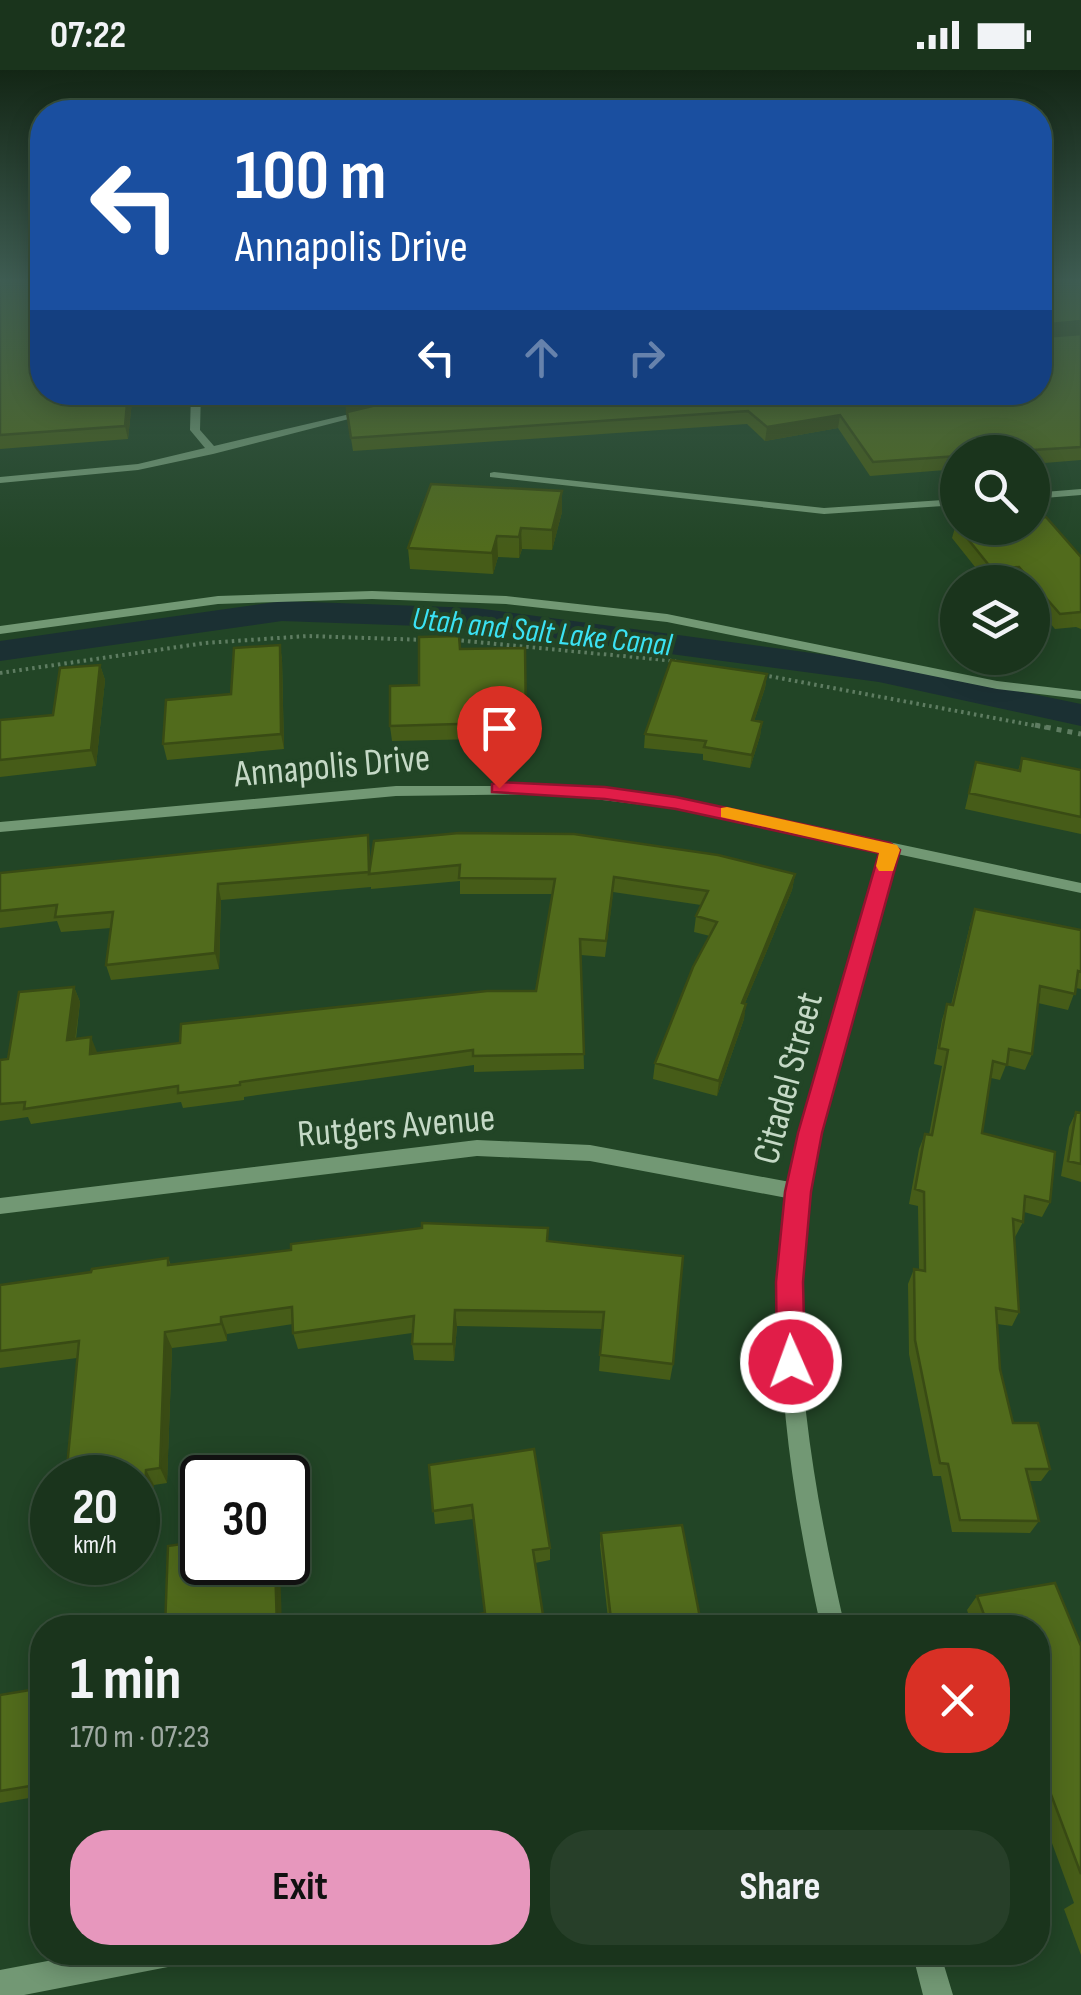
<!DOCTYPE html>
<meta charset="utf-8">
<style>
body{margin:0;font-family:"Sofia Sans Condensed",sans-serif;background:#273f29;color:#f1f3f6;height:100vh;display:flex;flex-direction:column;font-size:38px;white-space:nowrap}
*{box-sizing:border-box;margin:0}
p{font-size:32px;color:#9faaa3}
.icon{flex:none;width:55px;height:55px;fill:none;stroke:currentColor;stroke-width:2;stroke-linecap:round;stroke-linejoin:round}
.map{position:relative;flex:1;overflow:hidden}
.panel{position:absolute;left:30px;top:1545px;width:1020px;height:350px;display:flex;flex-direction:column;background:#1a341c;border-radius:40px;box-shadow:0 5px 25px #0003,0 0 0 2px #384f3b}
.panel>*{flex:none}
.top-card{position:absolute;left:30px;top:30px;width:1022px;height:305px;border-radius:40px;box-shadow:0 5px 25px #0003,0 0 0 2px #384f3b;background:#1a4fa0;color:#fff;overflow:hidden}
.buttons{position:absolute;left:940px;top:365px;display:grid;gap:20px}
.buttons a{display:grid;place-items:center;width:110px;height:110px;border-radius:50%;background:#1a341c;box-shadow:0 5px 25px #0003,0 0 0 2px #384f3b;font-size:50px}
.speed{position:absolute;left:30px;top:1385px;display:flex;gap:20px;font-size:50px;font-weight:700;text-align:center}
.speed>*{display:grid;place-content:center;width:130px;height:130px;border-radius:50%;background:#1a341c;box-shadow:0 5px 25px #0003,0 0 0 2px #384f3b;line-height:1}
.speed small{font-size:25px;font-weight:400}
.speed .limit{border:5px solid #111;border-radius:15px;background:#fff;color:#111}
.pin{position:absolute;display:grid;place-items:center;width:85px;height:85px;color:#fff;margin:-102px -42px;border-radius:50% 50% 50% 0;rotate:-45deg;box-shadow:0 0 10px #0007}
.pin .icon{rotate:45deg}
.me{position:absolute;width:110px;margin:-55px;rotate:358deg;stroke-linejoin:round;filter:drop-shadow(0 0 8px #0008)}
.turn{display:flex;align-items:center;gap:35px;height:210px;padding:0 40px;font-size:45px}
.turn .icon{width:130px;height:130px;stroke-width:2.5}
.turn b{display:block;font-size:70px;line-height:85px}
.lanes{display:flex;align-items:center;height:95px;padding:0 40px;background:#0003;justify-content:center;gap:50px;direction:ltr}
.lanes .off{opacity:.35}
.round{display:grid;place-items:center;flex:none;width:105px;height:105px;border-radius:40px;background:#273f29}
.head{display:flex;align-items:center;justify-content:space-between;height:170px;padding:0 40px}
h1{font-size:60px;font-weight:700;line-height:75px}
.primary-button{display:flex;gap:20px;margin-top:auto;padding:20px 40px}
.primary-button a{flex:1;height:115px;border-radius:40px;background:#e797bd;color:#111;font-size:40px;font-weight:700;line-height:115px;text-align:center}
.primary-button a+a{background:#273f29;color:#f1f3f6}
.status{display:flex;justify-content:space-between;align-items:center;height:70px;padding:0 50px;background:#1a341c;direction:ltr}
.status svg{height:28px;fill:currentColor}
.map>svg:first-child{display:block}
</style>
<div class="status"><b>07:22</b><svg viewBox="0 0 49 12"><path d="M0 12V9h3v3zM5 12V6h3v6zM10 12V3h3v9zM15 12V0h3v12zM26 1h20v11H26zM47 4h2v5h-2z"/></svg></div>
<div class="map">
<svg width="1081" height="1925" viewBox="0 0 1081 1925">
<rect width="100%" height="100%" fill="#224526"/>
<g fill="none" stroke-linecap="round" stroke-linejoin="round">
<path fill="#1b3033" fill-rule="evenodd" d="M282 531 476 538 879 592 1081 634V656L879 612 476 558 282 551 0 591V571Z"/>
<path stroke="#5e7c61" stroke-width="4" stroke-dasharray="2.5 4" stroke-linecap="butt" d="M455 570 676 591
M0 603 205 573 308 566 427 570
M763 605 1048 658"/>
<path stroke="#5e7c61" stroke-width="5" stroke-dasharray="5 6" stroke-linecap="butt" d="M1035 655 1081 664"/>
<path fill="#729874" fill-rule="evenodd" d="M191 322H201L200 360 214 376 367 340 372 343 213 384 138 400 0 413V407L138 394 205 378 190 360Z
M494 402 824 438 958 429V435L824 444 490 407V403Z
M1081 419V425L1032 429V423Z
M372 521 506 526 667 544 997 611 1081 621V629L997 619 667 552 506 534 372 529 218 534 0 564V556L218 526Z
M396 716H553L701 732 1081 813V823L897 784C868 898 822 1011 806 1129 787 1274 813 1417 845 1558H821C789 1412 769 1277 787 1128L590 1091 477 1086 0 1144V1128L477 1070 590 1075 790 1112 807 1038 882 781 701 742 553 724 396 726 0 762V752Z
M95 1882H187L183 1892 173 1896 24 1925H0V1900Z
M912 1882H940L953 1925H923Z"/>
</g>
<path fill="#465c18" d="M1040 210H1081V264L1043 267 1081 264V390L1032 394V382H958V399L870 406 838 358 765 371 747 354 353 381 344 325 245 331 243 322H1040Z
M0 214 42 322H133L128 369 0 379Z
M562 442 552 480 522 479 519 488 498 487 493 504 410 499 408 478Z
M956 454H958V458H1032L1081 487V559L1076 557 1055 559 1032 532V512H1016L1014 511 987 512 952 468Z
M280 575 282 590 284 679 167 690 163 674 231 624Z
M525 578 526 668 392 671 390 656 419 615 460 579Z
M100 595 105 610 96 696 0 707V650L53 645Z
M767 604 765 618 754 651 762 652 760 666 750 698 703 690V684L644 678 645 664Z
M1022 688 1081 700V764L965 739 976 692 1018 701Z
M368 765 371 794 374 771 795 804 792 820 745 933 744 949 717 1026 653 1009 655 993 710 866 694 862 696 846 701 835 613 822 605 887 581 885 584 999 474 1002V995L244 1027V1030L183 1038 181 1032 31 1054 28 1047 0 1051V990L8 989 74 917 80 932 76 969 97 984 180 973 536 921 552 824H460V811L371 819V817L221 830 219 899 111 910 106 895 111 858 61 862 57 851 0 858V803Z
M975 839 1081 860V919L1076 918 1068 940 1038 933 1032 984 1025 1000 1006 995 1000 1010 991 1008 982 1063 1050 1132 1042 1147 1024 1142 1023 1152 1015 1167 1014 1166 1019 1242 1012 1256 997 1254 1000 1299 1013 1353 1050 1399 1041 1411H1029L1039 1451 1030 1463 952 1462 941 1406H933L909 1284 908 1214 914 1199 919 1200 918 1136 909 1134 919 1079 925 1064 929 1065 942 996 934 994 942 950 947 934 951 935 970 855Z
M1076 1042 1081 1043V1112L1061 1106 1069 1057Z
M547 1171 673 1294 670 1310 599 1301 602 1259 457 1256 454 1291 414 1290 412 1274V1263L298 1279 293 1263V1254L227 1264V1271L172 1278 167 1413 154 1415 152 1480 138 1483V1408H66L77 1288 0 1298V1215L91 1202 168 1188 171 1195Z
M429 1395 550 1478V1490L535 1493 545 1558 459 1551 485 1543 473 1449 435 1454Z
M601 1463 702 1558H609L600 1475Z
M977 1526 1081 1576V1885L1064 1839 1074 1833 1038 1735V1558H973L967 1540Z
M42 1618V1742L34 1735 35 1727 0 1733V1626Z"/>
<path fill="#394b14" d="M1081 251V263L1040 267 1041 255Z
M128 322H133L128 369 125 356Z
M375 322H381L382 334 346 342 345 329Z
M840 345 838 358 765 371 767 357Z
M562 421V442L552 480V460Z
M521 458 522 479 519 488V467Z
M497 466 498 487 493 504 492 483Z
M280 575 282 590 284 679 281 664Z
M100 595 105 610 96 696 91 680Z
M767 604 765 618 750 664 752 650Z
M526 652V668H523V653Z
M762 652 760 666 750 698 752 685Z
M795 804 792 820 739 948 742 933Z
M218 814 221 830 219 899 215 883Z
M74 917 80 932 73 985 67 970Z
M746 934 744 949 717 1026 719 1011Z
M91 967 97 982 96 1000 90 984Z
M455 1240 457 1256 454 1291 453 1274Z
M221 1247 227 1264V1271L221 1254Z
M165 1262 172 1278 167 1413 160 1398Z
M146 1400 154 1415 152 1480 143 1467Z
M275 1492H280L282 1558H277Z"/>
<path fill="#516b1c" stroke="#394b14" stroke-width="2.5" d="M2 210H42V322H128L125 356 0 365V214Z
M1040 210H1081V251L1041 255 1040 260Z
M1040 264 1044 267 1081 264V377L1002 382H958V386L873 392 840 345 767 357 748 341 351 368 347 342 381 334 515 322H1040Z
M344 322H375L345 329Z
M431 414 562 421 552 460 521 458 519 467 497 466 492 483 408 478Z
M1046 447 1081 487V542L1060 544 1019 497 992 499 959 458H1032V448Z
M459 566 460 579 525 578 526 652 390 656V616L419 615V567Z
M280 575 281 664 163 674 166 630 231 624 234 578Z
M671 590 767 604 752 650 762 652 752 685 704 677 706 671 645 664Z
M100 595 91 680 0 690V650L53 645 60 598Z
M1022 688 1081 700V747L969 723 976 692 1020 701Z
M459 763 574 764 718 785 795 804 742 933 746 934 719 1011 655 993 693 897 717 852 696 846 708 821 614 807 606 871 580 869 584 984 473 986V980L240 1012V1015L178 1023V1016L24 1039 25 1032 0 1034V990L8 989 19 922 74 917 67 970 91 967 90 984 180 973 181 954 487 921H536L555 809 459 808 460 795 369 804 374 771Z
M368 765 369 802 218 814 215 883 106 895 113 842 55 847 57 835 0 841V803Z
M975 839 1081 860V902L1078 901 1075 924 1040 916 1032 984 1009 979 1007 995 993 991 982 1063 1055 1082 1050 1132 1025 1126 1023 1152 1013 1149 1019 1242 996 1238 1000 1299 1013 1353H1038L1050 1399H1026L1039 1451 960 1450 948 1394 940 1393 915 1270 914 1199 925 1201 924 1122 915 1119 925 1064 932 1065 948 980 939 978 947 934 953 935Z
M1076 1042 1081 1043V1094L1068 1091Z
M422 1153 548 1158 547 1171 683 1186 673 1294 600 1285 604 1242 455 1240 453 1274H412L414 1246 293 1263 292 1237 221 1247V1254L165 1262 160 1398 146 1400 143 1467H138V1408H105V1406L66 1408 79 1271 0 1281V1215L91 1202 92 1199 168 1188V1195L291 1180V1174L422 1158Z
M534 1379 550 1478 533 1480 545 1558H417L459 1551V1548L485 1543 472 1435 433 1441 429 1395Z
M682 1455 702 1558H612L601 1463Z
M202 1471V1492H275L277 1558H165L168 1476Z
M1055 1513 1081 1576V1804L1038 1690V1558H989L977 1526Z
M42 1618V1734L34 1735 36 1715 0 1721V1625Z"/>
<linearGradient id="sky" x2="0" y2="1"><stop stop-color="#132615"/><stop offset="0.44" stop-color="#3e5c52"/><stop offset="1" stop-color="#3e5c52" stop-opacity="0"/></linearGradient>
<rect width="1081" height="479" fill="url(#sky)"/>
<path fill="#e11d48" stroke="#92132f" stroke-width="2.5" d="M499 712 605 717 676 727 890 773 900 780 822 1063 811 1122 803 1212 805 1292 801 1301 791 1304 781 1301 777 1292 776 1212 785 1122 798 1063 879 783 676 739 605 729 492 722V714Z"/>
<path fill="#f59e0b" d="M727 737 897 775 900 780 893 801H879L876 796 879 783 721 747V738Z"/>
<g text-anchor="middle" stroke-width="8" stroke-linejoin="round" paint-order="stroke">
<g font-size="32" font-style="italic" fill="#3be2f4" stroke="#224526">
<text transform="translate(542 561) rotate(6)" y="11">Utah and Salt Lake Canal</text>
</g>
<g font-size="38" fill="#c5d9c6" stroke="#224526">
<text transform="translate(332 695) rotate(-5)" y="13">Annapolis Drive</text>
<text transform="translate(787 1008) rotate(-75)" y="13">Citadel Street</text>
<text transform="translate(396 1055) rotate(-5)" y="13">Rutgers Avenue</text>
</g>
</g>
</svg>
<div class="buttons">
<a><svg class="icon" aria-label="search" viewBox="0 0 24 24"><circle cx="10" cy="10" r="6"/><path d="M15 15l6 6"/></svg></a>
<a><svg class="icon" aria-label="layers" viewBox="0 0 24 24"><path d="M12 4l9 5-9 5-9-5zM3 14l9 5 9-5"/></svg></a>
</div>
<div class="speed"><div>20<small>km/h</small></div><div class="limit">30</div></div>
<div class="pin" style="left:499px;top:718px;background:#d93025"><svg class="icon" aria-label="arrive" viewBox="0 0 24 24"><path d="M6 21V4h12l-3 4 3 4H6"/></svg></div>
<svg class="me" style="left:791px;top:1292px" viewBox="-20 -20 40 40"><circle r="17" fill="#e11d48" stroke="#fff" stroke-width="3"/><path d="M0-11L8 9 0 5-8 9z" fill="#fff"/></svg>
<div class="top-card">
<div class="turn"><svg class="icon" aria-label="left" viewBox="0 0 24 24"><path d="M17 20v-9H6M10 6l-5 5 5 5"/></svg><div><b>100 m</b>Annapolis Drive</div></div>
<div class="lanes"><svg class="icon" aria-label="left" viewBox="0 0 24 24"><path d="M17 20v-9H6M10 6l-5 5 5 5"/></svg><svg class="icon off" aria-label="ahead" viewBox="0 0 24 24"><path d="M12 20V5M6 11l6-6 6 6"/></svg><svg class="icon off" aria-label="right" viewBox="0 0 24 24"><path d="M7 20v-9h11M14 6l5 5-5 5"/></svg></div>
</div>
<section class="panel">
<div class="head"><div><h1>1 min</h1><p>170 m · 07:23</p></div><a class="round" style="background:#d93025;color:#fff"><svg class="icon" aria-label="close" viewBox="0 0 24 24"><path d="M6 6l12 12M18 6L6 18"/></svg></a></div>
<div class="primary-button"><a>Exit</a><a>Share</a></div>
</section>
</div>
